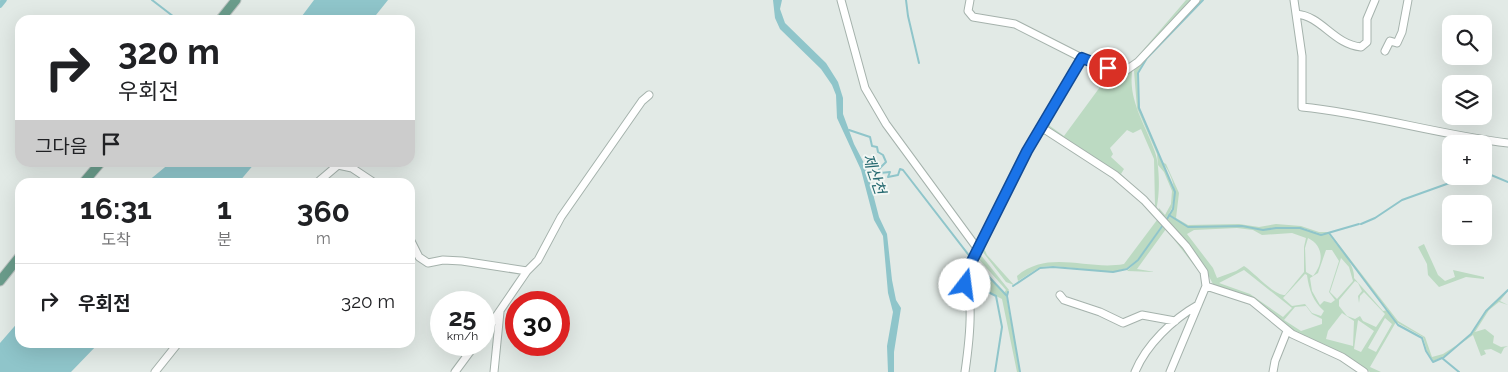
<!DOCTYPE html>
<html lang="ko">
<meta charset="utf-8">
<style>
body{margin:0;font-family:Raleway,"Noto Sans KR",sans-serif;background:#f6f6f6;color:#202124;height:100vh;display:flex;flex-direction:column;font-size:19px;white-space:nowrap}
*{box-sizing:border-box;margin:0}
p{font-size:16px;color:#757577}
.icon{flex:none;width:28px;height:28px;fill:none;stroke:currentColor;stroke-width:2;stroke-linecap:round;stroke-linejoin:round}
.map{position:relative;flex:1;overflow:hidden}
.drawer{position:absolute;left:15px;top:178px;width:400px;height:170px;display:flex;flex-direction:column;background:#fff;border-radius:15px;box-shadow:0 5px 20px #0002}
.drawer>*{flex:none}
.guide{position:absolute;left:15px;top:15px;width:400px;height:152px;border-radius:15px;box-shadow:0 5px 20px #0002;background:#fff;color:#202124;overflow:hidden}
.controls{position:absolute;left:1442px;top:15px;display:grid;gap:10px}
.controls a{display:grid;place-items:center;width:50px;height:50px;border-radius:10px;background:#fff;box-shadow:0 5px 20px #0002;font-size:25px}
.speed{position:absolute;left:430px;top:291px;display:flex;gap:10px;font-size:25px;font-weight:700;text-align:center}
.speed>*{display:grid;place-content:center;width:65px;height:65px;border-radius:50%;background:#fff;box-shadow:0 5px 20px #0002;line-height:1}
.speed small{font-size:12px;font-weight:400}
.speed .limit{border:8px solid #d22;background:#fff;color:#111}
.pin{position:absolute;display:grid;place-items:center;width:42px;height:42px;color:#fff;margin:-21px;border:2px solid #fff;border-radius:50%;box-shadow:0 1px 5px #0007}
.me{position:absolute;width:55px;margin:-28px;rotate:15deg;stroke-linejoin:round;filter:drop-shadow(0 0 4px #0008)}
.turn{display:flex;align-items:center;gap:18px;height:105px;padding:0 20px;font-size:22px}
.turn .icon{width:65px;height:65px;stroke-width:2.5}
.turn b{display:block;font-size:35px;line-height:42px}
.then{display:flex;align-items:center;height:48px;padding:0 20px;background:#0003;gap:10px;font-size:19px}
.eta{display:flex;justify-content:space-evenly;align-items:center;height:85px;text-align:center}
.eta b{font-size:30px;font-weight:700;line-height:35px}
ul{padding:0;list-style:none}
li{display:flex;align-items:center;gap:15px;height:75px;padding:0 20px;border-top:1px solid #e0e0e0}
li div{flex:1}
li b{display:block;font-size:19px}
li em{font-style:normal}
.map>svg:first-child{display:block}
</style>
<div class="map">
<svg width="1508" height="372" viewBox="0 0 1508 372">
<rect width="100%" height="100%" fill="#e2eae6"/>
<path fill="#bcdac2" fill-rule="evenodd" d="M970 0H974L972 9 975 14 1022 23 1076 51 1121 67 1131 64 1186 0H1194L1136 62 1123 70 1082 56 1027 27 971 14Z
M1198 0H1202L1146 58 1137 73 1139 108 1175 192 1172 208 1166 219 1169 215 1180 222 1170 215C1179 198 1174 176 1162 162L1166 164 1179 193 1176 218 1188 225 1239 224 1259 227 1276 224 1301 226 1319 232H1330L1321 234 1303 228H1276L1263 230 1247 227C1265 233 1283 226 1302 229 1312 230 1318 237 1328 233 1337 247 1355 262 1354 278L1383 311 1388 310 1340 249 1330 233 1398 321 1425 337 1432 357 1443 354 1457 345 1445 356 1433 361 1427 351 1423 337 1396 322 1370 367 1381 372H1370L1340 352 1297 335 1272 315 1213 284 1199 258 1158 211 1159 208 1165 215 1171 204 1172 191 1164 172 1158 165 1157 154 1137 108 1134 71 1136 66ZM1237 228 1253 230 1262 235 1292 233 1306 238 1304 247V272L1285 295C1273 295 1255 273 1244 266L1236 271 1217 278 1213 268 1187 234 1194 230ZM1308 238C1324 246 1324 263 1313 276L1306 272 1305 248ZM1326 250H1332L1339 261 1329 292 1335 300 1331 303 1324 301 1320 305 1312 291 1310 278 1318 273ZM1341 258 1349 267 1353 281 1337 299 1330 292ZM1244 270 1292 308 1283 317 1250 294 1219 283ZM1305 274 1307 275C1309 290 1313 301 1324 311L1321 316 1312 313 1305 304 1292 306 1283 298ZM1355 281 1358 283 1362 291 1358 296 1359 303 1360 296 1364 292 1385 314 1376 327 1363 321 1360 316 1355 319 1347 316 1339 306V300ZM1306 306 1312 314 1322 319V324L1301 331 1284 320 1295 307ZM1342 313 1354 321 1353 346 1326 339 1328 331ZM1385 318 1392 324 1376 352 1368 348ZM1358 320 1374 331 1361 352 1354 349Z
M1086 62C1102 65 1119 79 1133 67 1126 98 1146 125 1155 152 1160 167 1160 195 1156 210L1111 169 1074 146 1048 126C1044 115 1074 64 1086 62ZM1086 64 1111 72 1064 136 1050 126C1046 115 1075 67 1086 64ZM1141 129 1154 159 1155 206 1121 174 1124 169 1111 157 1113 154 1110 148 1127 130 1133 133Z
M1043 133 1058 138C1099 166 1129 186 1163 224L1138 259 1127 268 1113 272 1053 266 1040 267 1018 281 1017 276C1049 249 1088 271 1124 264L1157 220 1125 186 1046 134 1041 136 1033 143 983 246 987 255 1014 285 1006 282 982 251 985 237 1032 144 1037 136Z
M1164 225 1184 247 1200 271V273L1166 229 1137 269 1155 272 1127 271 1138 260Z
M1424 244 1438 275 1445 281 1455 277 1453 270 1484 277V279L1466 277 1439 287 1428 275 1427 264 1418 247Z
M980 254 1009 290 1006 295 1020 372H1017L1002 299 990 293 991 287 979 272 981 270 1004 293 1006 290 977 257Z
M1508 291 1500 301 1508 305 1499 302 1489 310 1475 332 1485 329 1494 336 1493 343 1501 347 1508 346 1504 348 1501 354 1491 349 1484 350 1486 354 1481 356 1473 335 1459 345 1471 335 1491 305Z"/>
<path fill="#8fc5ca" d="M314 0H388L372 20H299Z
M773 0H782L780 9 785 23 826 63 838 82 843 98V114L854 144 866 167 879 217 887 234 892 280 896 300 901 308 894 352V372H888L887 346 893 312 888 293 883 236 874 220 861 170 837 118 836 95 832 85 821 69 780 29 775 18Z
M170 163V162L255 163 239 182H147Z
M20 320V342L99 343 71 372H0V343Z"/>
<g fill="none" stroke-linecap="round" stroke-linejoin="round">
<path stroke="#8fc5ca" stroke-width="2" d="M152 0 178 20
M906 0 908 16 919 63
M849 130 870 137 872 146 877 147 878 152 883 155 886 162 879 169 880 173 890 172 888 177 898 175 900 169 903 170 971 258
M1484 172 1508 182
M1169 215 1188 227 1242 226 1263 230 1276 228H1300L1321 235 1359 224
M1167 219 1173 209 1175 192 1139 108 1138 73 1147 58 1203 0
M1361 224 1375 218 1402 200 1469 176
M1329 233 1398 325 1422 338 1426 351 1433 362 1442 358 1459 372
M975 262 1007 296 1008 292
M981 270 972 278 970 283 996 296 1002 327 995 372
M1013 286 1040 268 1053 267 1113 272 1127 269 1138 260 1163 225
M1007 296 1020 372
M1443 358 1471 334 1486 311 1508 290"/>
<path stroke="#8fc5ca" stroke-width="5.5" d="M0 5 4 0"/>
<g stroke="#a5b2ac" stroke-width="9">
<path id="minor" d="M841 0 865 88 886 124 977 248
M970 0 968 11 973 17 1015 24 1082 58 1114 70 1125 71 1138 62 1196 0
M1294 0 1302 56V107C1372 114 1439 135 1508 143
M1296 14C1322 16 1333 44 1361 47L1367 42V19L1375 0
M1385 51 1390 41 1397 43 1402 32 1408 0
M1041 127 1115 175 1144 200 1186 246 1204 272 1206 286 1170 372
M318 182 338 165 352 168 373 182
M410 239 419 257 428 263 443 260 462 261 527 271
M1206 286 1252 301 1292 334 1342 357 1364 372
M1060 295 1064 300 1100 312 1123 323 1142 315 1175 321
M484 334 527 271 538 260 561 217 642 101 649 95
M155 372 179 342
M455 372 475 345
M494 372 500 312
M965 372C968 351 971 329 970 308 970 295 963 285 966 273L1027 151 1082 58
M1135 372C1146 345 1173 319 1198 305
M1273 372 1275 361 1287 331"/>
</g>
<g stroke="#bdc4c2" stroke-width="11">
<path id="major" d="M220 20 236 0
M84 182 101 162
M0 281 20 256"/>
</g>
<use href="#minor" stroke="#fff" stroke-width="7"/>
<use href="#major" stroke="#6a9c8b" stroke-width="9"/>
</g>
<g fill="none" stroke-linecap="round" stroke-linejoin="round">
<g stroke="#114b97" stroke-width="12">
<path id="route" d="M965 285 966 273 1027 151 1082 58 1108 68"/>
</g>
<use href="#route" stroke="#1a73e8" stroke-width="9"/>
</g>
<g text-anchor="middle" stroke-width="4" stroke-linejoin="round" paint-order="stroke">
<g font-size="15" font-style="italic" fill="#24686f" stroke="#f2f7f4">
<text transform="translate(874 174) rotate(71)" y="5">제산천</text>
</g>
</g>
</svg>
<div class="controls">
<a><svg class="icon" aria-label="search" viewBox="0 0 24 24"><circle cx="10" cy="10" r="6"/><path d="M15 15l6 6"/></svg></a>
<a><svg class="icon" aria-label="layers" viewBox="0 0 24 24"><path d="M12 4l9 5-9 5-9-5zM3 14l9 5 9-5"/></svg></a>
<a>+</a>
<a>−</a>
</div>
<div class="speed"><div>25<small>km/h</small></div><div class="limit">30</div></div>
<div class="pin" style="left:1108px;top:68px;background:#d93025"><svg class="icon" aria-label="arrive" viewBox="0 0 24 24"><path d="M6 21V4h12l-3 4 3 4H6"/></svg></div>
<svg class="me" style="left:965px;top:285px" viewBox="-20 -20 40 40"><circle r="19" fill="#fff"/><path d="M0-13L10 11 0 6-10 11z" fill="#1a73e8"/></svg>
<div class="guide">
<div class="turn"><svg class="icon" aria-label="right" viewBox="0 0 24 24"><path d="M7 20v-9h11M14 6l5 5-5 5"/></svg><div><b>320 m</b>우회전</div></div>
<div class="then">그다음<svg class="icon" aria-label="arrive" viewBox="0 0 24 24"><path d="M6 21V4h12l-3 4 3 4H6"/></svg></div>
</div>
<section class="drawer">
<div class="eta">
<div><b>16:31</b><p>도착</p></div>
<div><b>1</b><p>분</p></div>
<div><b>360</b><p>m</p></div>
</div>
<ul>
<li><svg class="icon" aria-label="right" viewBox="0 0 24 24"><path d="M7 20v-9h11M14 6l5 5-5 5"/></svg><div><b>우회전</b></div><em>320 m</em></li>
</ul>
</section>
</div>
